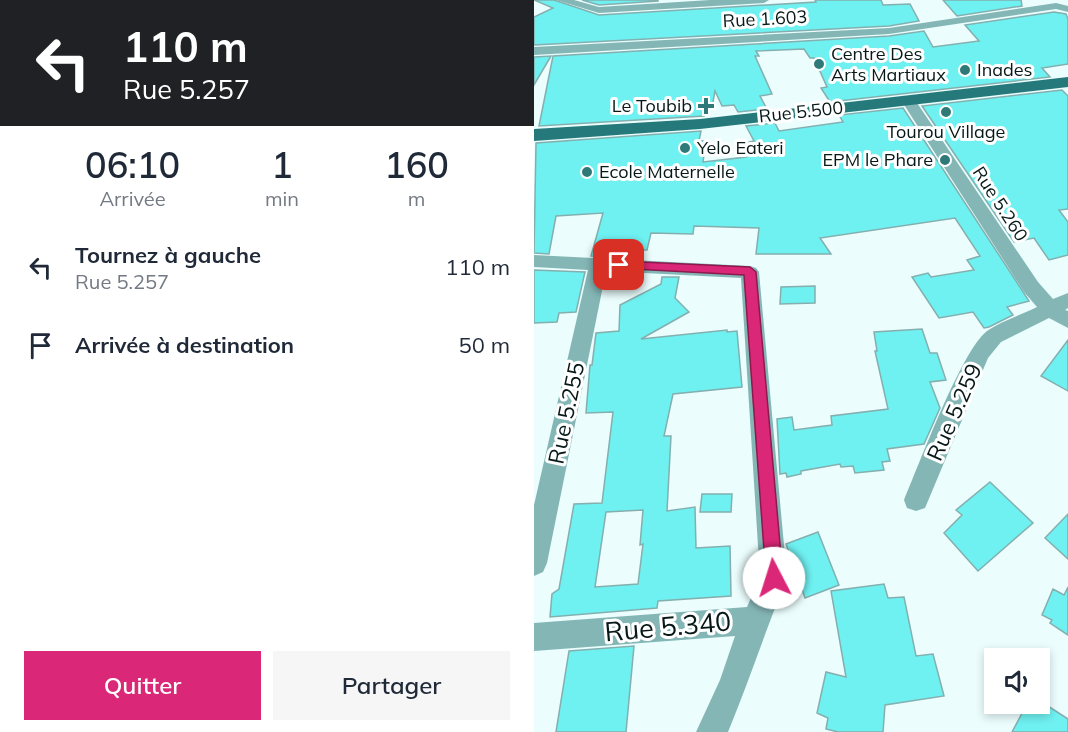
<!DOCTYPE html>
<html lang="fr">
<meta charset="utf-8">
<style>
body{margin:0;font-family:Mulish,sans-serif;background:#f6f6f7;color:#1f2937;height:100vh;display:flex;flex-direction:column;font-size:22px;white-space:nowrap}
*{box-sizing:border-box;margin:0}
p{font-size:20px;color:#747a83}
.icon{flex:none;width:33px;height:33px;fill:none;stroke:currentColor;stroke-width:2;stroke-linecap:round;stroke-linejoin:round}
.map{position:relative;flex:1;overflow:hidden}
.sheet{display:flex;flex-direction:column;background:#fff;width:534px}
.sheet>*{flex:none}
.top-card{background:#202124;color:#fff;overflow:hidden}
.buttons{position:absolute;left:450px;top:648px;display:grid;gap:12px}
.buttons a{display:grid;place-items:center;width:66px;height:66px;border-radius:0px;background:#fff;box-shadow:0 3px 9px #0003;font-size:30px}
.pin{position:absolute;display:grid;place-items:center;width:51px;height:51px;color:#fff;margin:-26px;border-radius:12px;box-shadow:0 3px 9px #0006}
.me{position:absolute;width:66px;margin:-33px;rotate:355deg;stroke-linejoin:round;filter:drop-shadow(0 0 4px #0008)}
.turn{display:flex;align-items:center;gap:21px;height:126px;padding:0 24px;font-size:27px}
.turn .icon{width:78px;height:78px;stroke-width:2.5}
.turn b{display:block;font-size:42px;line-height:51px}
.eta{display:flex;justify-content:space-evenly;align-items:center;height:102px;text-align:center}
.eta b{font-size:36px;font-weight:600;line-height:42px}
.primary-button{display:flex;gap:12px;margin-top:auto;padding:12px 24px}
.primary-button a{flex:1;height:69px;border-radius:0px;background:#db2777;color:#fff;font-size:24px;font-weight:600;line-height:69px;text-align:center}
.primary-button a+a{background:#f6f6f7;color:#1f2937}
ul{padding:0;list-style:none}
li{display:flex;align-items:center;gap:18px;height:78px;padding:0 24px}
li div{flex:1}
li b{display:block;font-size:22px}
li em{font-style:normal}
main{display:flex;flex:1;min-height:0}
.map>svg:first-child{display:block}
</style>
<main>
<section class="sheet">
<div class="top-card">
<div class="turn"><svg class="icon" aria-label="left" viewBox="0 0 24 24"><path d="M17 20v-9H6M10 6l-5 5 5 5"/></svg><div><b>110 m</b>Rue 5.257</div></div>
</div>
<div class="eta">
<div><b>06:10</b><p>Arrivée</p></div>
<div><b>1</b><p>min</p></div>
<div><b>160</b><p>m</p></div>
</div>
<ul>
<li><svg class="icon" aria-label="left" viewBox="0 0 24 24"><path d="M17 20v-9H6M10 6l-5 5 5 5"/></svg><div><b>Tournez à gauche</b><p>Rue 5.257</p></div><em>110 m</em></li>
<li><svg class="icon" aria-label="arrive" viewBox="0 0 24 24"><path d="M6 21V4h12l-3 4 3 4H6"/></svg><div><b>Arrivée à destination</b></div><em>50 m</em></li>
</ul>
<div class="primary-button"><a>Quitter</a><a>Partager</a></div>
</section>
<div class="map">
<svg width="534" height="732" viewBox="0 0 534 732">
<rect width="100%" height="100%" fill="#ebfdfd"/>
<path fill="#6ff1f2" stroke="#83afaf" stroke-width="1.5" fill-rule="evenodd" d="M0 0H20L65 15 282 2 281 0H347L349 5 376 4 385 21 355 26 0 45V17L19 8Z
M48 0H124V1L65 5Z
M409 0H487L488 6 423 16Z
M520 12 532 14 534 19V64L508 68 516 77 296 102 287 88 293 87 280 58H276L270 49 222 51 225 56H221L238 94 226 96 233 109 204 112 200 105 188 106 181 91 178 107H172L170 116 5 126 19 56 355 36 390 31 399 47 445 41 431 25Z
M17 56 0 85V57Z
M528 90 534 96V209L525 210 534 222V255L515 260 500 238 480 242 388 106Z
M369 108 495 301 473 307 479 315 455 327 450 328 439 312 405 318 378 277 394 273 397 277 440 270 433 260 446 256 421 218 286 238 297 254H222L225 228 160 226 159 234 117 233 113 250H87L85 257 57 256 69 213 22 216 15 254 0 253 2 143 167 131 165 141H172L169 162 212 157 206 144 220 141 212 126 241 123 245 131 309 122 305 115Z
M0 270 51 272 42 312 25 313 23 322 0 323Z
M128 277H145L141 298 155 312 107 339 193 330V332L203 331 208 387 139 394 130 436H137L133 511 161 507 162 548 196 546 197 596 124 601 123 608 16 617 18 594 25 589 40 504 68 503 79 412 52 413 56 365H58L62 333 85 331 86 305 127 284ZM109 510 106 545 109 544 104 584 61 587 72 512Z
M281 286V303L246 304 247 287Z
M388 329 396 353H403L412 380 396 382 406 408 390 444 353 449 356 461 348 462 350 470 321 473 319 466 307 467 306 464 267 471V474L253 477 252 473 246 474 243 419 258 417 260 430 298 425 297 416 354 409 341 351H343L340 332Z
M534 340V391L507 376Z
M456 482 499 523 444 571 410 533 428 515 422 510Z
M168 494H198L197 512H166Z
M534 514V559L511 538Z
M284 532 305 585 271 598 252 544Z
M350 584 354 598 370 597 382 656 399 654 410 696 351 705 349 732H304L292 729 294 718 283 713 292 672 312 677 297 591Z
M534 587V635L516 623 518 620 508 615 519 589 530 595Z
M100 646 92 732H22L35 651Z
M493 704H511L534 719V732H478Z"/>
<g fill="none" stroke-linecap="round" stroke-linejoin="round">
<path fill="#85b6b6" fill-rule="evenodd" d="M22 0H40L65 7 176 0H235L230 3 65 13Z
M522 3 534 6V12L522 9 355 34 0 55V47L355 28Z
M374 96 379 97 504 282 519 299 534 293V308L531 310 534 311V328L515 318 467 342 454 358 391 508 382 511 373 508 370 500C385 465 427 351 453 331 468 321 487 315 503 307L490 292 367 100Z
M0 255 216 266 222 268 225 272 253 578C232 629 215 681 194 732H162L186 680 201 636 0 651V623L213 607 226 577 207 278 72 271 13 563 9 572 0 576V505L54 270 0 267Z"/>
<path fill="#25797a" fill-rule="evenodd" d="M534 77V87L166 129 0 141V129L166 119Z"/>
</g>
<path fill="#db2777" stroke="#8e194d" stroke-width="1.5" d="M85 261 216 267 222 272 249 578 247 584 240 587 234 584 232 578 210 275 81 268 79 265Z"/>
<g fill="#2f7979" stroke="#fff" stroke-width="2">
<circle cx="285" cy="64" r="6"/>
<circle cx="431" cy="70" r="6"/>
<path d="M169 97h6v6h6v6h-6v6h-6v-6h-6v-6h6z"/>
<circle cx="412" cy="112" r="6"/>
<circle cx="151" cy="148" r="6"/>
<circle cx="411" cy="160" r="6"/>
<circle cx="53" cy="172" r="6"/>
</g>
<g text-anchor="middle" stroke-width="6" stroke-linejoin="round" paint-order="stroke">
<g font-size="18" fill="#071818" stroke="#fff">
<text transform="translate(231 19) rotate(-3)" y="6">Rue 1.603</text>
<text transform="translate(267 112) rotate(-6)" y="6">Rue 5.500</text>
<text transform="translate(466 204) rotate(57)" y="6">Rue 5.260</text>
</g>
<g font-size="18" fill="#071818" stroke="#fff" text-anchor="start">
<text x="297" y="60">Centre Des<tspan x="297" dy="21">Arts Martiaux</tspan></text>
<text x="443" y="76">Inades</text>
<text x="158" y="112" text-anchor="end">Le Toubib</text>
<text x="412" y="138" text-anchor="middle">Tourou Village</text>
<text x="163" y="154">Yelo Eateri</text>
<text x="399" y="166" text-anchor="end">EPM le Phare</text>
<text x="65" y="178">Ecole Maternelle</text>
</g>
<g font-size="22" fill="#071818" stroke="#fff">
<text transform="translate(420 412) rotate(-66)" y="8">Rue 5.259</text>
<text transform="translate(32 413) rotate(-78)" y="8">Rue 5.255</text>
</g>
<g font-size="27" fill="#071818" stroke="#fff">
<text transform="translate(134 627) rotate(-5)" y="9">Rue 5.340</text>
</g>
</g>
</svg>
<div class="buttons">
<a><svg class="icon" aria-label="sound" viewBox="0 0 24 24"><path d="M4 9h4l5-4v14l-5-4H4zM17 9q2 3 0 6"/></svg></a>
</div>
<div class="pin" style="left:85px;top:265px;background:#d93025"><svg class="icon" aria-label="arrive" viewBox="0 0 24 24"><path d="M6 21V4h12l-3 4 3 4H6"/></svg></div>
<svg class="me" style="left:240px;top:578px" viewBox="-20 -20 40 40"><circle r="19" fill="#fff"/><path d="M0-13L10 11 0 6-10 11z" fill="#db2777"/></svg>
</div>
</main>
